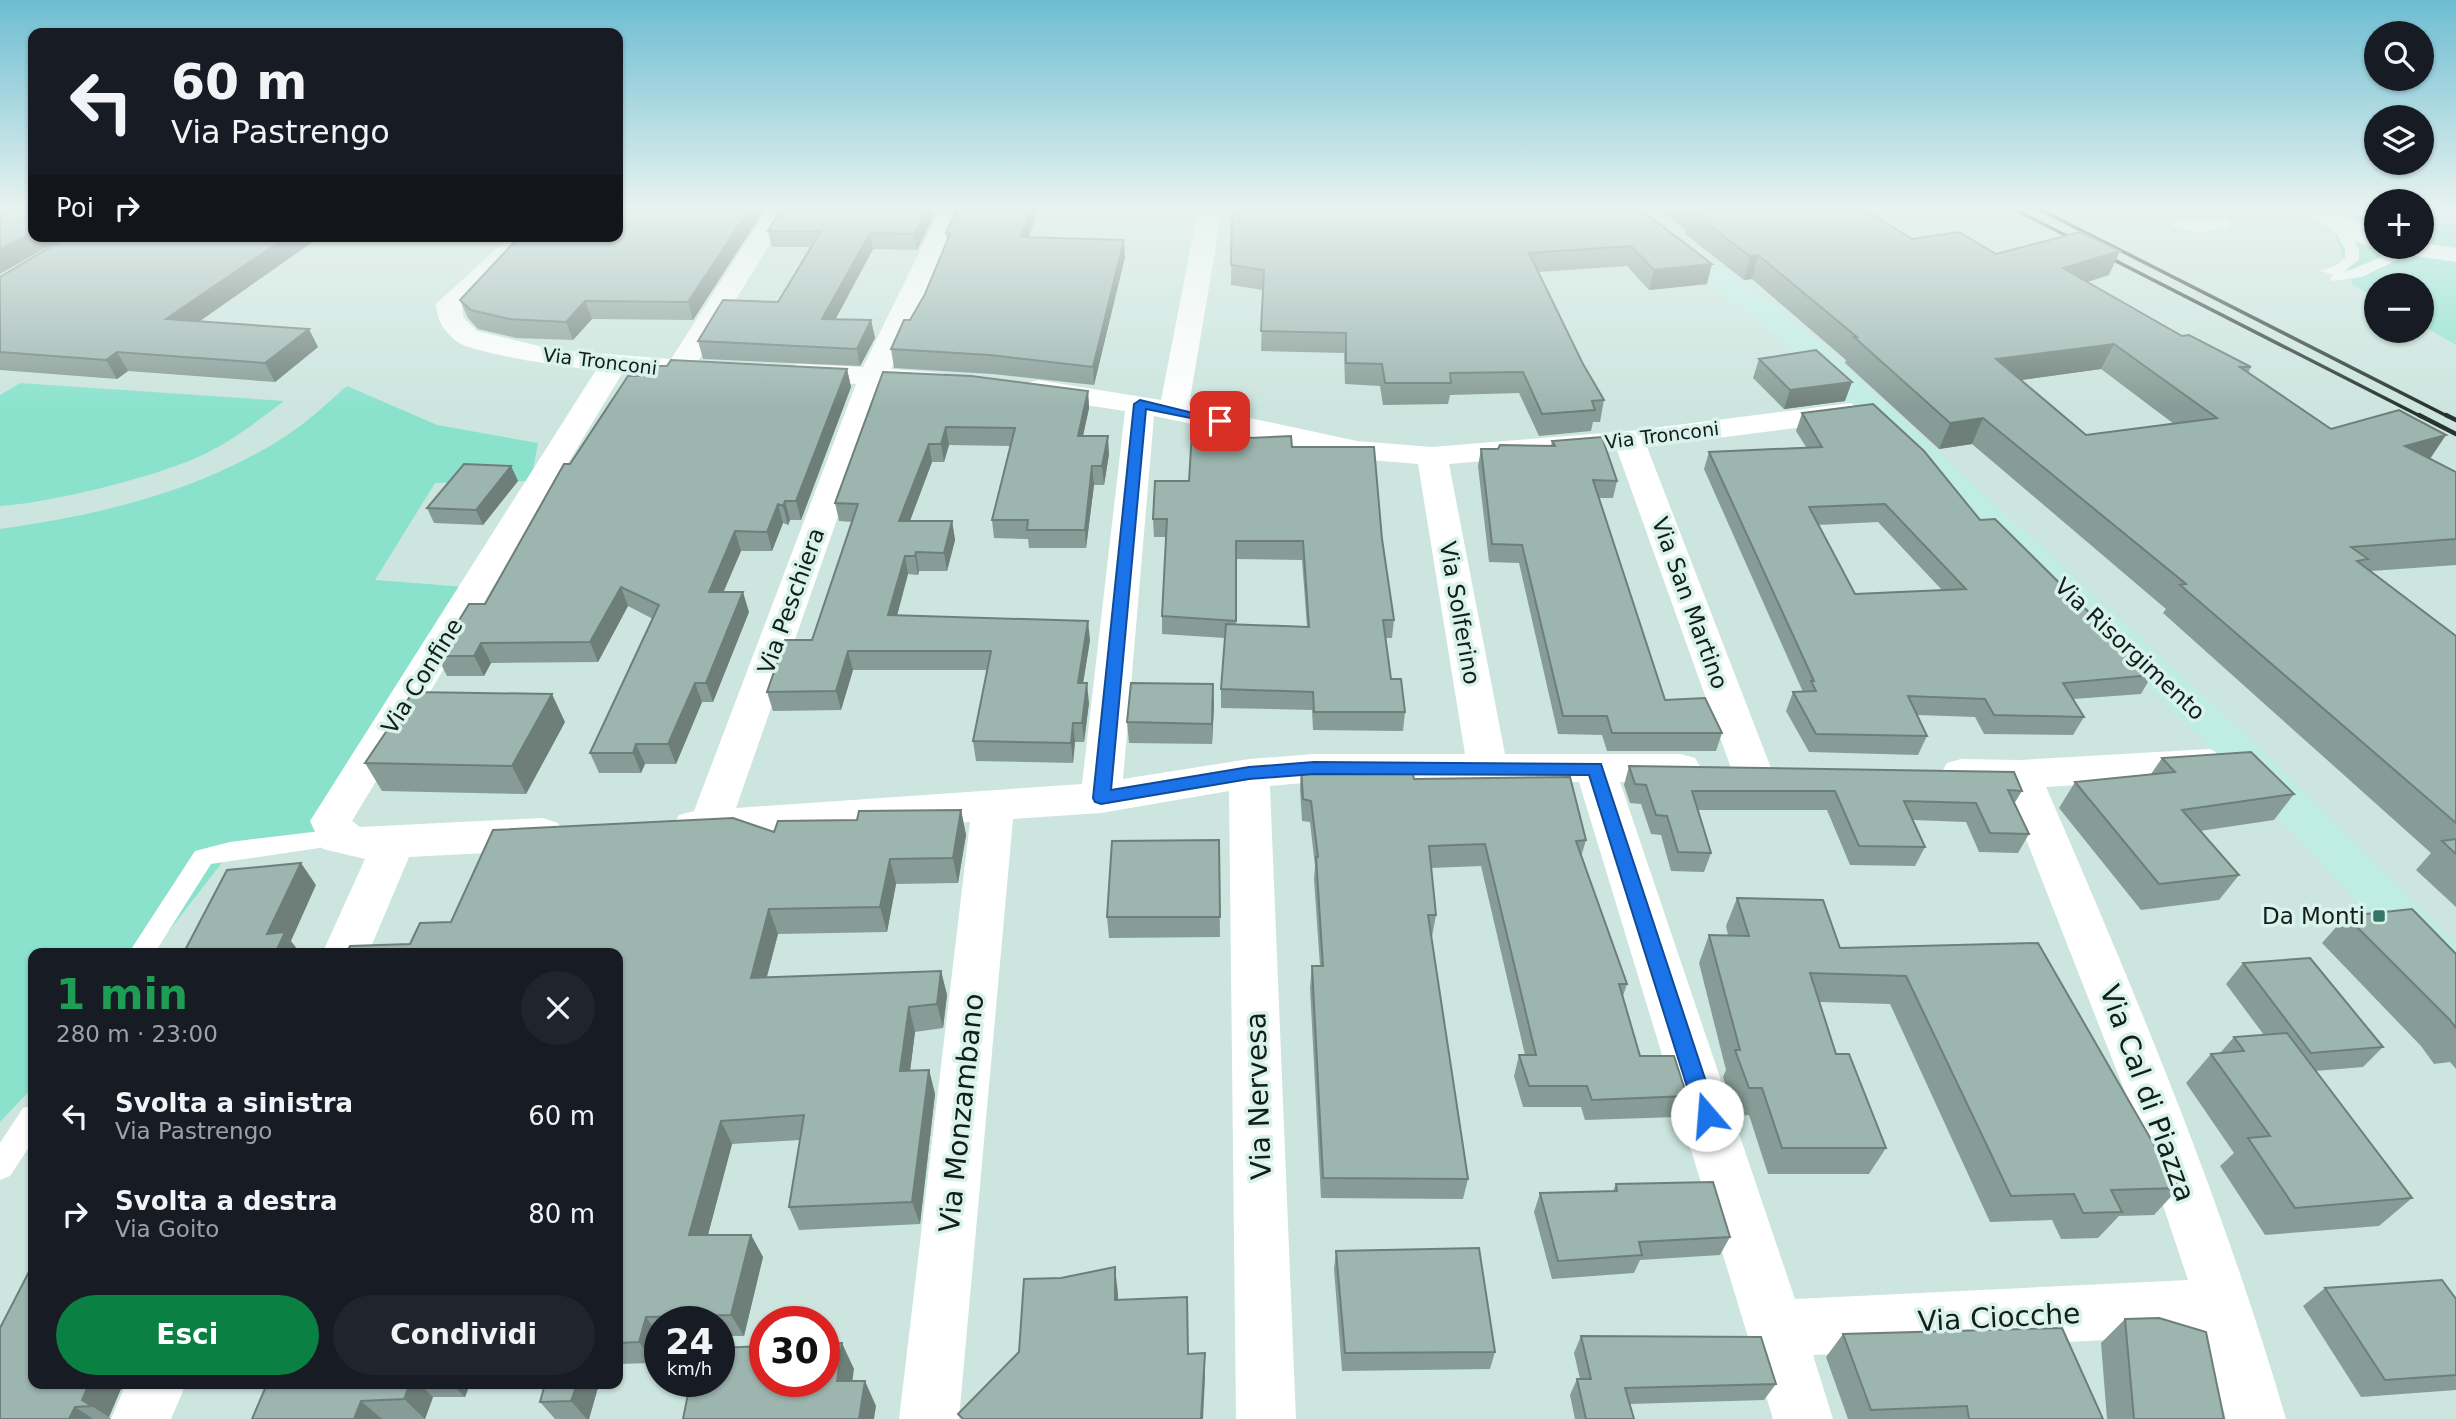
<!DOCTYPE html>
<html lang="it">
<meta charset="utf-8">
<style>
body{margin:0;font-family:"DejaVu Sans",sans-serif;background:#20242c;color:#f1f3f6;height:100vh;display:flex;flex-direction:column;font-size:26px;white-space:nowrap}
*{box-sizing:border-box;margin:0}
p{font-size:23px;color:#9ea1a6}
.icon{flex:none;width:38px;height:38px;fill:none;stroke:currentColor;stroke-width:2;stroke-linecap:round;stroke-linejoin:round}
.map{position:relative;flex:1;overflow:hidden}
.sheet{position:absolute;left:28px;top:948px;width:595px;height:441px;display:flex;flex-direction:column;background:#171b24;border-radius:14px;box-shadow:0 2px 5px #0004}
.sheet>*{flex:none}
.guide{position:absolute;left:28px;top:28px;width:595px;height:214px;border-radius:14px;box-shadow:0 2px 5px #0004;background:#171b24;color:#f1f3f6;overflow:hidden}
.fabs{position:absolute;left:2364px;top:21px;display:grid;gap:14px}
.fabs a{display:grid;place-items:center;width:70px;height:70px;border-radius:50%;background:#171b24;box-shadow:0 2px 5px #0004;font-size:35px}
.speed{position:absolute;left:644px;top:1306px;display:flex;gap:14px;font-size:35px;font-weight:700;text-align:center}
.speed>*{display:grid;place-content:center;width:91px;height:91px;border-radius:50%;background:#171b24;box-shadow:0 2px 5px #0004;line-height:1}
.speed small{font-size:18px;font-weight:400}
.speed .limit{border:10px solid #d22;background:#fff;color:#111}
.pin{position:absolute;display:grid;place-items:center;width:60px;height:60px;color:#fff;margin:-30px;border-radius:14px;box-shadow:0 4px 10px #0006}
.me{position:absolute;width:77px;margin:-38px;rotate:342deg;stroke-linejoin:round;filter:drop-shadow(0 0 5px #0008)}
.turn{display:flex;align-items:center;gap:24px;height:147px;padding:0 28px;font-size:32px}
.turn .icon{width:91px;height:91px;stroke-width:2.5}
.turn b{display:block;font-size:49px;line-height:60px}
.then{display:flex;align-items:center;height:66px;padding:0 28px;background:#0003;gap:14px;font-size:26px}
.round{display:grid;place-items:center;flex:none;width:74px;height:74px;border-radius:37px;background:#20242c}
.summary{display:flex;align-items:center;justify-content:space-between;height:119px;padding:0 28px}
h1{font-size:42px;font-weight:700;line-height:52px;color:#1e9e55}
.cta{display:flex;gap:14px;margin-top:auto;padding:14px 28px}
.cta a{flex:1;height:80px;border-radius:42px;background:#0b8043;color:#fff;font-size:28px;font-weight:700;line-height:80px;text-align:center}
.cta a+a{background:#20242c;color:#f1f3f6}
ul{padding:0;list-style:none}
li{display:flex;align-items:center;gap:21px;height:98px;padding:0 28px}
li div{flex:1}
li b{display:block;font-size:26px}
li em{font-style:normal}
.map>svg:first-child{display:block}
</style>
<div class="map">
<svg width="2456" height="1419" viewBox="0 0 2456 1419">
<rect width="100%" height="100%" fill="#cce5de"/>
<path fill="#8ae2cd" d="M2327 210H2376V247H2422V210H2456V345L2422 325V285H2376V299L2353 285Z
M20 383 284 401C257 421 230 443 198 457 148 479 54 502 0 506V395Z
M347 386 437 425 538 443 531 481 435 483 375 580 479 588 314 839 224 860 151 954H33V1087L0 1122V529C100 515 203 491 289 434 309 421 328 402 347 386Z"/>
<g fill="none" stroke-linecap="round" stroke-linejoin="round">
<path fill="#fff" fill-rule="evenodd" d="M1911 210H1925L1926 212 1920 216Z
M2224 219 2229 220V226C2215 232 2185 235 2172 225 2184 216 2209 223 2224 219Z
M2338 219 2343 220 2359 249V259L2343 273 2405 247 2419 249 2362 277 2332 281 2330 278 2334 275 2320 271 2335 266 2345 258V249L2331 223Z
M338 829 346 832 350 838 346 844 211 864 154 954H128L195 851 230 842Z
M33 1105V1141L10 1176 0 1180V1143L23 1108Z"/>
<path fill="#fff" fill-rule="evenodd" d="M767 210H791L698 361 712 364 716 370 712 376 702 378 623 372 352 821 360 827 543 818 558 823 564 834 558 845 543 850 409 857 368 954H322L365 859 323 849 310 821 596 370C572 368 473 354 456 341 443 330 437 320 436 304L510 236H537L462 306 463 317 477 331 556 350 671 359Z
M940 210H964L891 369 943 373 947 379 943 385 933 388 884 385 736 808 1082 784 1125 411 1038 398 1028 395 1024 389 1028 383 1038 380 1161 400 1198 210H1222L1189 405 1357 441 1432 447 1629 431 1851 403 1861 406 1866 412 1861 418 1851 421 1647 447 1771 768 1765 778 1751 782 1737 778 1731 768 1617 450 1449 464 1505 754H1681L1695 758 1701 768 1695 778 1681 782H1620L1795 1299 2188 1280 2125 1092 2006 788 1961 787 1947 783 1941 773 1947 763 1961 759 2020 760 2209 749 2223 753 2229 763 2223 773 2209 777 2046 787C2136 994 2223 1202 2286 1419H2226L2204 1335 1813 1355 1833 1419H1773L1579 782H1314L1270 786 1296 1419H1236L1229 791 1101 813 1013 819 959 1419H899L970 822 694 842 679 837 673 826 679 815 694 811 856 384 787 379 783 373 787 367 797 364 863 367ZM1154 416 1357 459 1418 464 1465 754H1314L1249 759 1123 779Z
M2306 210H2334L2376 232V247H2382C2365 251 2316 224 2306 210Z
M2422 243 2456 248V262L2402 254 2393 252 2390 247H2422Z
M126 1384H186L171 1419H111Z"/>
<path fill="#bfede4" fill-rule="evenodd" d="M1617 210H1646L1659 218 1811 335 2262 750 2456 946V995L2440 990 2234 770 1864 415 1791 347Z"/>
<path stroke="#27332f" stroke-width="3.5" d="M2016 210 2422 417
M2041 210 2449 417"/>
<path stroke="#27332f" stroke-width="4.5" d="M2419 415 2456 434
M2446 415 2456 420"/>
</g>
<path fill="#879c96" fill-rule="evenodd" d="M618 210H760L761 215 693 320 592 319 573 340 516 338 478 329 468 318 460 300Z
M781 210H932L933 218 917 250 873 249 835 320H871L875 338 860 366 703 359 698 341 778 302 811 247H772L768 231Z
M1232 210H1641L1707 284 1649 290 1627 266 1538 272 1583 364 1604 400 1600 422H1593L1591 431 1539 436 1519 393 1450 395 1448 404 1383 405 1380 386 1345 384 1344 353 1261 351 1263 290 1231 285Z
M1659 210H1865L1912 239 2109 275 2087 282 2182 336 2251 367 2248 373 2331 429 2430 459 2456 472V565L2371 571 2456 636V907L2416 870 2431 853 2163 613 2166 609 1972 444 1939 449 1845 363 1846 360 1752 279 1744 280 1685 234 1686 230ZM2101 369 2174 424 2086 435 2021 380Z
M1035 219 1029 237 1125 257 1094 385 992 374 894 368 891 349 910 320 925 294 947 242 946 233Z
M69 236H321L200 321 318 347 275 382 128 371 117 379 0 370V277Z
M396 236H507L500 242Z
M1759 359 1845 401 1784 409 1753 378Z
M847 369 851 387 801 520H790L788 525 783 523 772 551H741L723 592 749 612 713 702H702L676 764H645L641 773H599L590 753 653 619 628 606 598 662 491 663 484 676H447L437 656 485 604 570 464Z
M883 372 1088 391 1089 408 1083 436 1109 454 1104 485H1094L1086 548H1029L1028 539 994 538 992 520 1010 446 949 445 944 462H932L910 521H952L955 540 947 571H919L918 575 908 574 897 616 1090 640 1083 683 1089 703 1084 742H1075L1073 763 976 761 973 741 987 670H853L841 710 773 711 767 692 812 640 852 522 839 521 835 503Z
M1802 413 1980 520 2152 675 2141 694 2073 699 2084 717 2073 735 1984 734 1975 717 1917 715 1927 736 1918 755 1809 752 1786 711 1793 692H1803L1704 469 1709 452 1806 447 1796 431ZM1878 522 1942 590 1855 594 1818 525Z
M1249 438 1292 447 1382 539 1394 620 1392 638H1385L1391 679 1405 712 1403 731 1313 730 1312 710 1221 708V689L1225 638 1162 634V616L1166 537H1154L1153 519 1189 481ZM1236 559 1302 560 1307 627 1236 625Z
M1552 441 1617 481 1613 498H1599L1665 700 1722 733 1716 751H1607L1602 735 1558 734 1519 563 1489 562 1478 466 1481 449H1498L1551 446Z
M511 466 518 481 483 525 434 523 427 508Z
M1214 704 1212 744 1129 743 1127 722Z
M565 722 526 794 382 791 365 763Z
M2162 758 2294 794 2274 820 2200 831 2239 875 2219 900 2141 910 2059 808 2075 782 2151 774Z
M1629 766 2022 791 2014 804 2029 834 2018 853 1979 852 1966 822 1913 820 1925 847 1915 866 1850 865 1827 810H1698L1711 853 1704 872 1671 871 1661 835 1651 834 1641 804 1630 803 1624 785Z
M1301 767 1414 779 1586 840 1581 857 1627 984 1623 996 1640 1056 1687 1096 1678 1117 1585 1120 1581 1107H1523L1514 1076 1519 1055H1525L1481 866 1431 868 1436 915 1432 937H1431L1468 1179 1463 1199 1321 1198 1310 988 1312 966H1320L1314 879 1315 866 1310 822 1302 821 1300 789Z
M961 810 966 835 958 883 896 884 887 932 778 934 767 977 941 971 947 995 943 1028 915 1032 910 1071 929 1070 935 1094 920 1224 799 1230 789 1207 800 1140 732 1144 708 1235H751L763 1257 744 1336H719V1321H660V1340L654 1363 618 1364V954L410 944 451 922 774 832 857 820Z
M1219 840 1220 937 1109 938 1107 917Z
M1737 898 1840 948 2038 943 2179 1188 2154 1215 2119 1216 2098 1238 2061 1239 2052 1220 1990 1222 1890 1004 1820 1002 1836 1054 1886 1148 1869 1174H1768L1749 1115 1736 1116 1723 1077 1726 1070 1699 963 1709 935H1728L1726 926Z
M2346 916 2456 954V1069L2450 1062 2434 1064 2421 1046 2322 943Z
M2243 963 2383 1047 2363 1067 2315 1071 2412 1198 2379 1226 2265 1235 2220 1166 2234 1153 2186 1083 2211 1054 2220 1053 2234 1037 2264 1035 2226 984Z
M1616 1184 1730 1237 1720 1255 1640 1260 1634 1273 1552 1279 1534 1212 1540 1193 1613 1191Z
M1336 1251 1495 1352 1490 1369 1342 1371 1334 1269Z
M2325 1288 2456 1299V1390L2361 1397 2303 1306Z
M2125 1319 2224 1419H2107L2101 1343Z
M1843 1334 2103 1419H1848L1826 1357Z
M1581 1336 1776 1384 1764 1400 1629 1404 1634 1419H1575L1570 1395 1577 1379H1580L1574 1353Z
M33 1384H123L109 1417 111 1419H0Z
M267 1384H470L465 1397H433L425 1419H252Z
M599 1384 589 1419H555L540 1402Z"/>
<path fill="#6e7f7a" d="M748 210H760L761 215 693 320 688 302Z
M927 210H932L933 218 917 250 915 234Z
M1030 210H1034L1035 219 1023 254 1021 237Z
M33 232V236H67L0 274V250Z
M870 233 873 249 826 337 822 319Z
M288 236H321L177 337 166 319Z
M498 236H507L500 242Z
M1124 240 1125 257 1094 385 1093 367Z
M2120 251 2109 275 2052 293 2063 268Z
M1758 255 1752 279 1744 280 1750 256Z
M1712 264 1707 284 1649 290 1654 270Z
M585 301 592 319 573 340 566 322Z
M871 320 875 338 860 366 857 349Z
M309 329 318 347 275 382 265 363Z
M2114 344 2101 369 1985 385 1996 359Z
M117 352 128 371 117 379 106 360Z
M847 369 851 387 801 520 796 501Z
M1852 382 1845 401 1784 409 1790 390Z
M1088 391 1089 408 1079 454 1078 436Z
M1983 418 1972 444 1939 449 1950 423Z
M946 427 949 445 944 462 941 444Z
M2446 435 2428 462 2405 446Z
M1108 436 1109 454 1104 485 1102 466Z
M929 444 932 462 903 539 899 521Z
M511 466 518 481 483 525 476 510Z
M1092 466 1094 485 1086 548 1085 530Z
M785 501 790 520 788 525 783 506Z
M778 504 783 523 772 551 767 532Z
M952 521 955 540 947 571 944 553Z
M735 531 741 551 715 612 709 592Z
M916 552 919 571 918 575 915 556Z
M905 556 908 574 892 634 888 615Z
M621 587 628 606 598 662 590 642Z
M743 592 749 612 713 702 706 683Z
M1088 621 1090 640 1080 702 1078 683Z
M481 643 491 663 484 676 474 656Z
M848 651 853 670 841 710 836 691Z
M695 683 702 702 676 764 668 744Z
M1087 683 1089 703 1084 742 1082 723Z
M1213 684 1214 704 1212 744V724Z
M552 694 565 722 526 794 512 766Z
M1073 723 1075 742 1073 763 1071 743Z
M636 744 645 764 641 773 633 753Z
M961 810 966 835 958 883 953 858Z
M890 859 896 884 887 932 880 907Z
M301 863 316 885 291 941 301 954H275L267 934Z
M769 909 778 934 760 1002 751 978Z
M941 971 947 995 943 1028 937 1004Z
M909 1007 915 1032 907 1095 900 1071Z
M929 1070 935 1094 920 1224 912 1202Z
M721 1121 732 1144 702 1257 689 1235Z
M751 1235 763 1257 744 1336 731 1315Z
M1115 1267 1118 1294V1326L1115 1300Z
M646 1317 660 1337 654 1363 639 1342Z
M842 1343 854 1369 849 1406 837 1381Z
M1205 1353V1378L1203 1419H1201Z
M865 1381 876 1406 874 1419H859Z
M89 1384H123L109 1417 82 1400Z
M410 1384H420L433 1397 425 1419 404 1399Z
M452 1384H470L465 1397Z
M577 1384H599L589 1419H587L571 1401Z
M361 1401 382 1419H354Z
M75 1407 93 1419H69Z"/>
<path fill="#9db5af" stroke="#6e7f7a" stroke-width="2" fill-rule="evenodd" d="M0 210H33V232L0 250Z
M618 210H749L688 302 585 301 566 322 509 319 471 310 460 300 520 236H618Z
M781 210H927L915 234 870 233 822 319 871 320 857 349 698 341 723 300 778 302 821 231H768Z
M957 210H1030L1021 237 1124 240 1093 367 990 355 891 349 904 320H910L925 294 950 234 946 233Z
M1232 210H1641L1712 264 1654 270 1631 246 1529 253 1583 364 1604 400 1592 401 1595 410 1542 414 1523 372 1450 373 1451 383H1385L1382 364 1346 363V333L1261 331 1264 270 1231 265Z
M1696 210H1865L1912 239 1959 232 1996 254 2080 232 2120 251 2063 268 2182 336 2189 335 2251 367H2240L2331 429 2399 410 2446 435 2405 446 2456 472V539L2351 547 2368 559 2357 561 2456 636V823L2180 585 2186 584 1983 418 1950 423 1854 337H1857L1758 255 1750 256 1690 211 1699 212ZM2114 344 2217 418 2086 435 1996 359Z
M69 236H288L166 319 309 329 265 363 117 352 106 360 0 352V277Z
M1816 350 1852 382 1790 390 1759 359Z
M671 360 847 369 796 501H785L783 506 778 504 767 532 735 531 709 592H743L706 683H695L668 744H636L633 753H590L659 605 621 587 590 642 481 643 474 656H437L469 604H485L564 464H570L628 376H644L652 366H667Z
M883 372 971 376 1088 391 1078 436H1108L1102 466H1092L1085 530H1027L1028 520H992L1015 428 946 427 941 444H929L899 521H952L944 553 916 552 915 556H905L888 615 1088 621 1078 683H1087L1082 723H1073L1071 743 973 741 991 651H848L836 691 767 692 785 640H812L858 504 835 503Z
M1873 404 1924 451 1980 520 1995 519 2152 675 2063 683 2084 717 1994 715 1985 699 1908 696 1927 736 1816 734 1793 692 1816 691 1811 681H1814L1709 452 1822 447 1802 413ZM1885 504 1966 589 1855 594 1809 507Z
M1193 415 1221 416 1248 421 1249 438 1291 436 1292 447H1374L1382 539 1394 620H1383L1391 679H1401L1405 712H1314L1313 692 1221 689 1226 624 1309 627 1303 541H1236V621L1162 616 1167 519H1153L1155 481H1189Z
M1602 437 1617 481 1593 480 1665 700 1705 698 1722 733H1612L1607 716H1563L1522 545 1492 544 1481 449H1498L1500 445 1555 446 1552 441Z
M464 464 511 466 476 510 427 508Z
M1131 683 1213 684 1212 724 1127 722Z
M413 692 552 694 512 766 365 763Z
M2251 752 2294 794 2182 810 2239 875 2159 884 2075 782 2175 772 2162 758Z
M1411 765 1414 779 1570 777 1586 840 1576 841 1627 984H1619L1640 1056H1674L1687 1096 1592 1100 1587 1086H1529L1519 1055H1536L1485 844 1429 846 1436 915H1428L1468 1179 1323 1178 1312 966H1323L1316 857H1318L1311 801 1303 799 1301 767Z
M1629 766 2014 772 2022 791 2008 790 2029 834 1990 833 1976 803 1904 801 1925 847 1859 846 1835 791H1692L1711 853 1678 852 1667 816 1656 815 1646 785 1635 784Z
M961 810 953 858 890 859 880 907 769 909 751 978 941 971 937 1004 909 1007 900 1071 929 1070 912 1202 789 1207 804 1115 721 1121 689 1235H751L731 1315 646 1317 639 1342 618 1343V1028L619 1025H618V954H346L350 946 410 944 420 923 451 922 493 830 733 818 774 832 778 821 857 820 859 811Z
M2456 839V854L2442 841Z
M1219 840 1220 917H1107L1112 841Z
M301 863 267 934 285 932 275 954H183L227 870Z
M1737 898 1823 900 1840 948 2038 943 2179 1188 2111 1190 2122 1212 2083 1213 2074 1194 2011 1196 1906 976 1810 973 1836 1054H1849L1886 1148H1782L1762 1088H1749L1735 1050H1740L1709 935 1749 936Z
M2412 909 2456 954V1028L2449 1019 2346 916Z
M2310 958 2383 1047 2311 1053 2243 963Z
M2287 1033 2412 1198 2295 1208 2248 1138 2270 1136 2211 1054 2244 1051 2234 1037Z
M1713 1182 1730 1237 1639 1242 1642 1255 1558 1261 1540 1193 1617 1191 1616 1184Z
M1479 1248 1495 1352 1345 1353 1336 1251Z
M33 1264V1384H89L82 1400 92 1406 75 1407 69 1419H0V1328Z
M1115 1267V1300L1187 1297 1188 1354 1205 1353 1201 1419H963L958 1414 1019 1352 1024 1279 1061 1278Z
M2442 1280 2456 1299V1375L2385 1380 2325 1288Z
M2159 1318 2206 1332 2224 1419H2134L2125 1319Z
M2062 1328 2103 1419H1969L1967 1406 1871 1410 1843 1334Z
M1581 1336 1761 1337 1776 1384 1625 1388 1634 1419H1586L1577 1379H1591Z
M842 1343 837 1381H865L859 1419H683L689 1389H709L710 1381H719V1348L765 1346V1381H824V1344Z
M267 1384H410L404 1399 361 1401 354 1419H252Z
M545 1384H577L571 1401 540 1402Z"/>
<linearGradient id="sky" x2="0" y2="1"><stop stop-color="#6dbdd2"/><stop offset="0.51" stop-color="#e8f3f0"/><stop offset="1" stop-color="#e8f3f0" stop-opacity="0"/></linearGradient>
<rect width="2456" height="409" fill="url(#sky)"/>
<path fill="#1a73e8" stroke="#114b97" stroke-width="2" d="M1140 400 1226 421 1220 424 1146 409 1111 790 1249 767 1314 762 1601 764 1717 1115 1714 1121 1707 1124 1700 1121 1696 1115 1589 775 1314 774 1249 779 1101 804 1095 802 1093 798 1134 404Z"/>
<rect fill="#337667" stroke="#d9f2eb" stroke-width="2.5" x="2372" y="909" width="14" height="14" rx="3.5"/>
<g text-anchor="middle" stroke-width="7" stroke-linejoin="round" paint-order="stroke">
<g font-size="19" fill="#131d1a" stroke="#d9f2eb">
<text transform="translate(600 361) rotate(7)" y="7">Via Tronconi</text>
<text transform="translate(1662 435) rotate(-7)" y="7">Via Tronconi</text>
</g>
<g font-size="23" fill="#131d1a" stroke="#d9f2eb">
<text transform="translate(791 601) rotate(-70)" y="8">Via Peschiera</text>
<text transform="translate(1690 603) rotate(70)" y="8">Via San Martino</text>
<text transform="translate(1460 613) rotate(80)" y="8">Via Solferino</text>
<text transform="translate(2130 649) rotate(43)" y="8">Via Risorgimento</text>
<text transform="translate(422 676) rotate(-58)" y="8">Via Confine</text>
</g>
<g font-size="23" fill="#131d1a" stroke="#d9f2eb" text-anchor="end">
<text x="2365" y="924">Da Monti</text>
</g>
<g font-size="28" fill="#131d1a" stroke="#d9f2eb">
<text transform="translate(2148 1093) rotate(70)" y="10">Via Cal di Piazza</text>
<text transform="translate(1258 1096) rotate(-92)" y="10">Via Nervesa</text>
<text transform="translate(961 1113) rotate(-84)" y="10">Via Monzambano</text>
<text transform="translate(1999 1317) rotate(-3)" y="10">Via Ciocche</text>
</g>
</g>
</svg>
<div class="fabs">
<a><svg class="icon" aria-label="search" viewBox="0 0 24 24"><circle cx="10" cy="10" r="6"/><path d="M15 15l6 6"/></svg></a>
<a><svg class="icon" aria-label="layers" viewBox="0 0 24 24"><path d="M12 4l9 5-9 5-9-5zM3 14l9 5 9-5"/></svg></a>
<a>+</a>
<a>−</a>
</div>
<div class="speed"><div>24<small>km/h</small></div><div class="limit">30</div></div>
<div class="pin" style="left:1220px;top:421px;background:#d93025"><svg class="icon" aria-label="arrive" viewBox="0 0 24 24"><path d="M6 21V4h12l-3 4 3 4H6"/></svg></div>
<svg class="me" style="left:1707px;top:1115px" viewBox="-20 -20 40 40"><circle r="19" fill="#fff"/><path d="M0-13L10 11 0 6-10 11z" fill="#1a73e8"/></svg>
<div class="guide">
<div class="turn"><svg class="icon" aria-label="left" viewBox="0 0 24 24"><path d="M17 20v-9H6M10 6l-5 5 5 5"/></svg><div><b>60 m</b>Via Pastrengo</div></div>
<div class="then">Poi<svg class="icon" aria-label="right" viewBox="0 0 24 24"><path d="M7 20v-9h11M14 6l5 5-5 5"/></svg></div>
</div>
<section class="sheet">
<div class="summary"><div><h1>1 min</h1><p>280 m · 23:00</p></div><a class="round"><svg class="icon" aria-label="close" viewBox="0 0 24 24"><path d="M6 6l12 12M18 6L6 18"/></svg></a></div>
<ul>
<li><svg class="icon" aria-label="left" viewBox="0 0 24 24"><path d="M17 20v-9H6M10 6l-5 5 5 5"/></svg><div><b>Svolta a sinistra</b><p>Via Pastrengo</p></div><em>60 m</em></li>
<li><svg class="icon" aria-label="right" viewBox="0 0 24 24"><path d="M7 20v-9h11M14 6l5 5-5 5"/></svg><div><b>Svolta a destra</b><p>Via Goito</p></div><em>80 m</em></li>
</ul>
<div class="cta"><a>Esci</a><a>Condividi</a></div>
</section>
</div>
